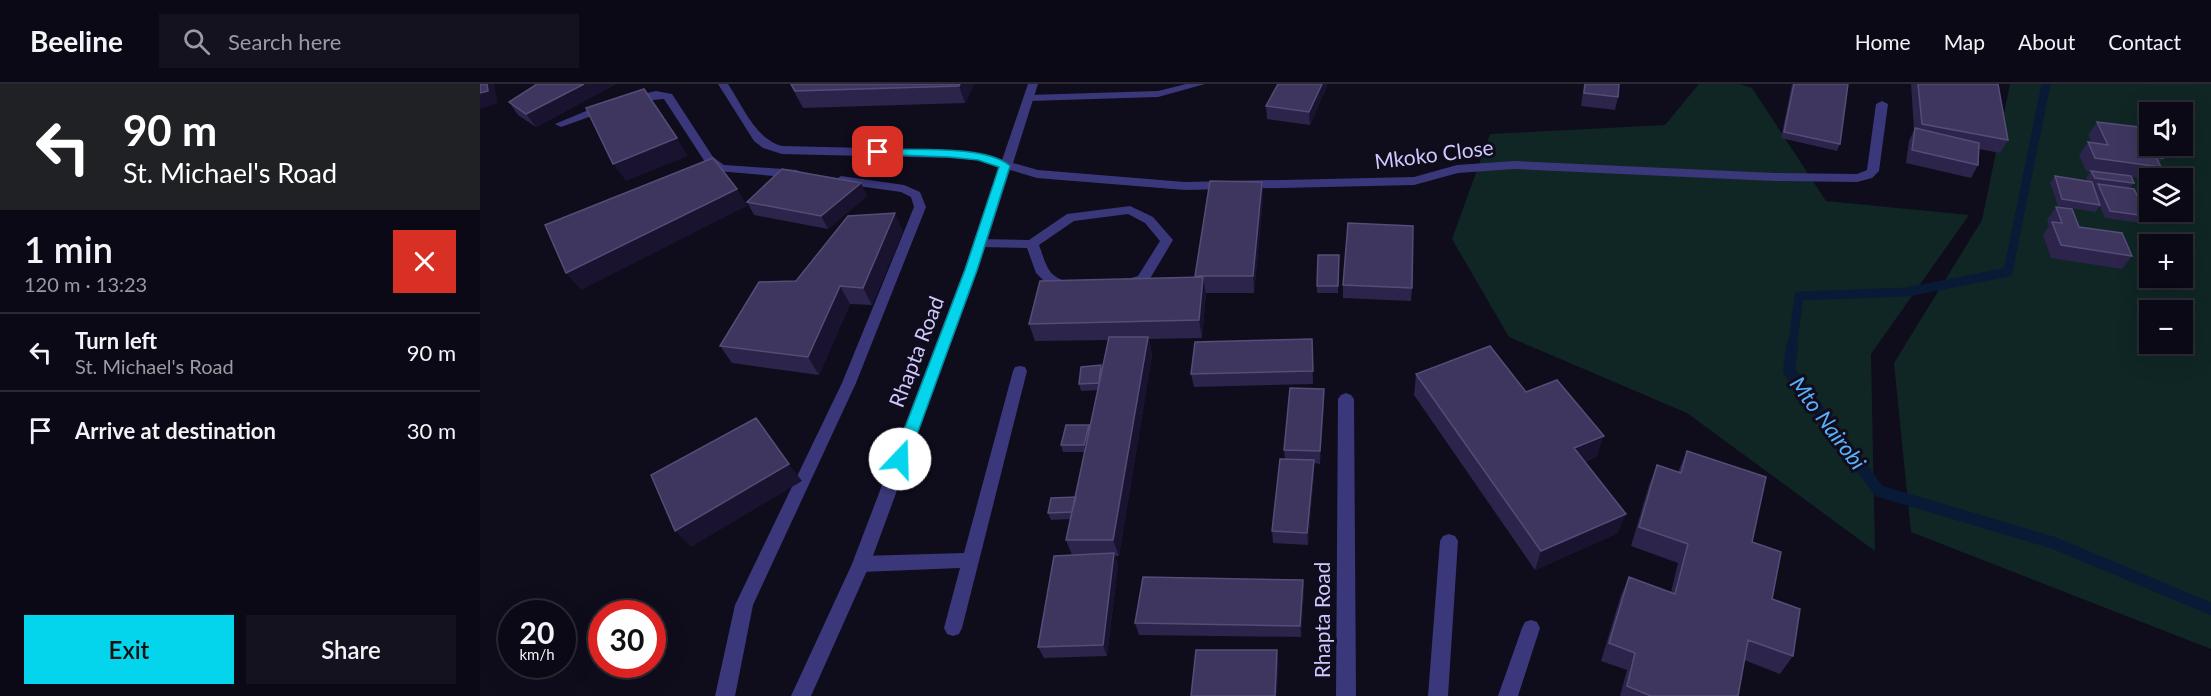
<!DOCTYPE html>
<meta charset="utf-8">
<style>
body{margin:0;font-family:Lato,sans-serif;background:#14121e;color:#f1f3f6;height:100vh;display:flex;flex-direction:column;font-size:22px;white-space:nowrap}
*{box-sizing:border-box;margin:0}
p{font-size:20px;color:#9a9aa0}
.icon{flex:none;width:33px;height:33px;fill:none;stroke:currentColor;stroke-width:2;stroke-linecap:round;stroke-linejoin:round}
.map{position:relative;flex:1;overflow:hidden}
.panel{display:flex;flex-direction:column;background:#0b0915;width:480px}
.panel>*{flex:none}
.top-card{background:#202124;color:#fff;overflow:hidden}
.buttons{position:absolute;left:1659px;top:18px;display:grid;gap:12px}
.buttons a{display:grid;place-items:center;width:54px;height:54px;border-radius:0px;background:#0b0915;box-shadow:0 6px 24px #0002,0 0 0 2px #2b2a34;font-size:30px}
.speed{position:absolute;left:18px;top:516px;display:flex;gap:12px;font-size:30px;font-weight:700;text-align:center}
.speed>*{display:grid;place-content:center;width:78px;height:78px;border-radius:50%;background:#0b0915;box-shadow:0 6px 24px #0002,0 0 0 2px #2b2a34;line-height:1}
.speed small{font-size:15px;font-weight:400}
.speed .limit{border:9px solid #d22;background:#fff;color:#111}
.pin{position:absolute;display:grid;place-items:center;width:51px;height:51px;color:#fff;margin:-26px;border-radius:12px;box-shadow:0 3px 9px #0006}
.me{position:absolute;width:66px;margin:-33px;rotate:21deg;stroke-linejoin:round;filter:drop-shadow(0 0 4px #0008)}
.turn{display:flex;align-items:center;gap:21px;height:126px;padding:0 24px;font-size:27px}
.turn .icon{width:78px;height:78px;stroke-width:2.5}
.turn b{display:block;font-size:42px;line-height:51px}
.round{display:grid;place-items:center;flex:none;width:63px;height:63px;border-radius:0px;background:#14121e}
.head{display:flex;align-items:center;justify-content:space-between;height:102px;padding:0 24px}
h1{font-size:36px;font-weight:600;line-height:45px}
.button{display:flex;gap:12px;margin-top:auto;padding:12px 24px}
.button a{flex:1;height:69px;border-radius:0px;background:#05d5ec;color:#111;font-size:24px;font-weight:600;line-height:69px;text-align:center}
.button a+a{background:#14121e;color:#f1f3f6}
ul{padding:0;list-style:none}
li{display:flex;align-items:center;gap:18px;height:78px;padding:0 24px;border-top:2px solid #2b2a34}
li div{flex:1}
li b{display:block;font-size:22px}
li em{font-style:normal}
header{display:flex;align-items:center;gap:36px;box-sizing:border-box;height:84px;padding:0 30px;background:#0b0915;border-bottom:2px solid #2b2a34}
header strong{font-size:28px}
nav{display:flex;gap:33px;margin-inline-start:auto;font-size:21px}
.search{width:420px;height:54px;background:#14121e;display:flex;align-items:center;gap:15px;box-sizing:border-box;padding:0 21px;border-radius:0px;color:#9a9aa0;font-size:22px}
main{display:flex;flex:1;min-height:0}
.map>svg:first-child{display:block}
</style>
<header>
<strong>Beeline</strong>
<div class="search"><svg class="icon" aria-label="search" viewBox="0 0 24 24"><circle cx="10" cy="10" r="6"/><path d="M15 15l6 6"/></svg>Search here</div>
<nav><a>Home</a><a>Map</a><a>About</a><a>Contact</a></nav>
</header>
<main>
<section class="panel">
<div class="top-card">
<div class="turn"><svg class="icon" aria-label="left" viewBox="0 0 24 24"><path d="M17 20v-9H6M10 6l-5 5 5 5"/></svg><div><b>90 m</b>St. Michael's Road</div></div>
</div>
<div class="head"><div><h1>1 min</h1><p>120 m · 13:23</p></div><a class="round" style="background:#d93025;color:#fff"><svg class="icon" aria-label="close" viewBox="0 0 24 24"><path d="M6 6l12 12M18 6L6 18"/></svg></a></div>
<ul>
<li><svg class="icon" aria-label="left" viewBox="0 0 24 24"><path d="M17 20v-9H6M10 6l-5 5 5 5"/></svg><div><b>Turn left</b><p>St. Michael's Road</p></div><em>90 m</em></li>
<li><svg class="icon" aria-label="arrive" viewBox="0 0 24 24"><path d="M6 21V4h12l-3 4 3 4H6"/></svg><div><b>Arrive at destination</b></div><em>30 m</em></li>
</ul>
<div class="button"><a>Exit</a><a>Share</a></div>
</section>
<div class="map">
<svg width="1731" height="612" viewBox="0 0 1731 612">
<rect width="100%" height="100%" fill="#0f0c1c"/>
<path fill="#0f2625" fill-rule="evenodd" d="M1219 0H1260L1272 4 1346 117 1489 131 1391 270 1395 467 1207 329 1029 253 972 155 1010 50 1185 41Z
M1530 0H1731V565L1431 448 1414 279 1502 136ZM1670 28H1702V62H1670ZM1670 94H1702V128H1670ZM1670 160H1702V194H1670ZM1670 226H1702V260H1670Z"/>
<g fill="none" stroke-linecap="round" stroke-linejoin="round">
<path stroke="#091a37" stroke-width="9" d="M1312 264 1319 212 1427 208 1528 188 1566 0"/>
<path stroke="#091a37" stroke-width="12" d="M1312 262 1309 287 1399 407 1574 459 1731 525"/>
<path fill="#3a387a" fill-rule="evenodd" d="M706 0H725L678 13 549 17 543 14 549 11 678 7Z
M650 122 673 133 693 156 668 198 645 205 638 200 640 197 658 192 680 157 665 139 648 130 594 137 559 161C568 186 568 193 594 200L596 203 594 206H573L556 189 547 164 500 163 493 159 500 155 549 156 587 130Z
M540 282 545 283 547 287 482 544 479 550 473 552 467 550 464 544 480 484 381 488 375 485 372 480 375 475 381 472 484 469 533 287 535 283Z
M969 450 975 452 978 457 968 612H948L960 457 963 452Z
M1051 536 1057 538 1060 544 1038 612H1018L1042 544 1045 538Z"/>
<path fill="#3a387a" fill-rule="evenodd" d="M238 0H248C263 22 275 55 302 62L469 66 499 69 522 76 548 0H558L533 79 558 86 705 98 934 93 977 81 1034 77 1294 89 1377 90 1387 86 1396 20 1402 17 1408 20 1399 87 1392 94 1377 98 1294 97 1034 85 978 89 934 101 705 106 557 94 530 86 498 186 390 480 331 612H311L372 480 484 186 519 83 498 76 469 74 302 70 283 64 274 57Z
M176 7 192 10 233 73 244 81 317 86 323 90 317 94 237 87 225 78 184 15 151 18 81 43 75 40 130 17Z
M361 92 424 101 440 108 446 123 376 299 273 521 255 612H235L255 521 362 299 434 123 431 113 421 108 357 99 355 96Z
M866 309 871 311 874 315 876 612H856L858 315 861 311Z"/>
</g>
<path fill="#2c244b" d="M57 0H136L56 43 38 31 29 18Z
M310 0H494L485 19 323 24Z
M848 0 830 41 787 35 786 22Z
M1104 0H1139L1138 13 1135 26 1101 22Z
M1312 0H1368L1360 60 1357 67 1301 54Z
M1431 0H1518L1528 56 1520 69 1499 65 1498 81 1491 94 1426 79 1429 57 1434 46Z
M1617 38 1683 74 1679 79 1681 83 1673 94H1670V96L1651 93 1654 99 1650 104 1667 132 1661 139 1625 134 1620 122 1615 128 1578 122 1570 99 1575 92 1608 97 1606 94 1610 88 1606 87 1599 71 1608 58 1612 59 1608 51Z
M782 98 783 115 774 209H726L722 254 669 255 672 271 639 472H635L638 481 627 572 564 574 558 563 592 471 586 456 591 435 571 436 568 429 596 413 605 368H583L581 361 609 341 610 344 618 306 601 307 599 300 621 281 622 286 628 256 555 257 549 240 716 193 715 192Z
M381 99 387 112 348 145 274 131 267 118Z
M1576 123 1599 143 1652 172 1642 185 1571 174 1563 151 1569 142 1567 136Z
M423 147 392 221 370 220 339 291 252 279 240 262 316 197Z
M859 171 858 209H837V202Z
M863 201 932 204 931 217 863 214Z
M832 255 833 300 714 303 711 290Z
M936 290 1046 308 1117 372 1105 378 1138 449 1055 486 934 311Z
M844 305V318L840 380 834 379V389L828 461 793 459 792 447 805 375 804 366Z
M1207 367 1272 458 1313 572 1300 590 1264 576 1258 612H1140L1147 586 1121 577 1141 511 1149 493 1191 508 1198 479 1151 462 1169 401 1177 381 1198 388Z
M823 496 824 508 821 553 659 551 655 539Z"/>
<path fill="#191330" d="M7 0H14L18 19 0 25V9Z
M104 0H136L56 43 46 30Z
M480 0H494L485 19 479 2Z
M842 0H848L830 41 829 28Z
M197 54 208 72 146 97 133 80Z
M782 98 783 115 774 209 773 192Z
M381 99 387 112 348 145 341 132Z
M257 105 267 122 101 206 86 189Z
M415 129 423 147 392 221 383 204Z
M723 193 726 210 722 254 719 236Z
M360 202 370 220 339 291 328 273Z
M668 253 672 271 639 472 633 456Z
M844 305V318L840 380V367Z
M609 341 611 348 606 368 604 361Z
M1124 352 1117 372 1088 385 1094 364Z
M834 376V389L828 461 827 449Z
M309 380 322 397 211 463 195 447Z
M1146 430 1138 449 1055 486 1061 467Z
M634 469 638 481 627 572 623 561Z
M823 496 824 508 821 553 820 542Z
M797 566 799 581 797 612H795Z"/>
<path fill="#3e365e" stroke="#544d77" stroke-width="1.5" d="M0 0H7L8 7 0 9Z
M57 0H104L46 30 29 18Z
M311 0H480L479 2 315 7Z
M798 0H842L829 28 786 22Z
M1105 0H1139L1138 13 1104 9Z
M1314 0H1368L1360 60 1304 48Z
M1438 0H1518L1528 56 1442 40Z
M164 5 197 54 133 80 106 24Z
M1617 38 1667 44 1670 49V62H1676L1683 74 1676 73 1681 83 1615 74 1608 58 1628 61Z
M1435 44 1499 59 1498 81 1432 66Z
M233 74 257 105 86 189 65 141Z
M302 85 381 99 341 132 267 118Z
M1611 87 1651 92 1654 99 1615 94Z
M1575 92 1612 98 1620 121 1582 115Z
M730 97 782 98 773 192H715Z
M1618 100 1654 105 1667 132 1630 127Z
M1576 123 1592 125 1599 143 1642 149 1652 172 1581 161 1572 138 1582 139Z
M415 129 383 204 360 202 328 273 240 262 279 198 316 197 368 132Z
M868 139 933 142 932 204 863 201Z
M838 171H859L858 202H837Z
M723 193 719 236 549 240 560 197Z
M629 253H668L633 456H586Z
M832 255 833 287 711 290 715 258Z
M1010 262 1046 308 1077 296 1124 352 1094 364 1146 430 1061 467 936 290Z
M621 281 619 299 599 300 601 283Z
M810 304 844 305 840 367 804 366Z
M276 334 309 380 195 447 171 391Z
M586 341H609L604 361H581Z
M1207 367 1286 393 1272 458 1301 468 1292 515 1320 525 1313 572 1268 556 1258 612H1171L1147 602 1155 569 1129 559 1149 493 1195 510 1208 460 1159 443 1177 381 1201 389Z
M800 375 834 376 827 449 792 447Z
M596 413 592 428 568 429 571 414Z
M634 469 623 561 558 563 574 472Z
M663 493 823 496 820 542 655 539Z
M716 566H797L795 612H711Z"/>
<path fill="#05d5ec" stroke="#038a99" stroke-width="1.5" d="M398 65C429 66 507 61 530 82L497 186 428 375 426 379H415L413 375 485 186 519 83 498 76 469 73 394 70 392 68Z"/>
<g text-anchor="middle" stroke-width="6" stroke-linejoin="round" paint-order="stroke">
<g font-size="21" fill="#cec8fe" stroke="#0f0c1c">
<text transform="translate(954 71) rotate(-7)" y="7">Mkoko Close</text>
<text transform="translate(437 268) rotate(-69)" y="7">Rhapta Road</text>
<text transform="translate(843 536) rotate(-90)" y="7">Rhapta Road</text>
</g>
<g font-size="22" font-style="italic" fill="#59b0fb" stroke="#0f0c1c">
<text transform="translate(1348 339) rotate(53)" y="8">Mto Nairobi</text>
</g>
</g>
</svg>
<div class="buttons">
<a><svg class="icon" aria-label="sound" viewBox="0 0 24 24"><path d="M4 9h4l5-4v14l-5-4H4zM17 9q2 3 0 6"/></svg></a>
<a><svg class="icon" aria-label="layers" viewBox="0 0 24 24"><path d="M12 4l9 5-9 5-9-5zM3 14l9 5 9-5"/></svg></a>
<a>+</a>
<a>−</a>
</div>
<div class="speed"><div>20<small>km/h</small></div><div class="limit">30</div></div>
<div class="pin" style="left:398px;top:68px;background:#d93025"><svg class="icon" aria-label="arrive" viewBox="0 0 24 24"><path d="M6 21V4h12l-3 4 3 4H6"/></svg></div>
<svg class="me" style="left:420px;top:375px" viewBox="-20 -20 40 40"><circle r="19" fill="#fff"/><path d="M0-13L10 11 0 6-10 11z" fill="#05d5ec"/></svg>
</div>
</main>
